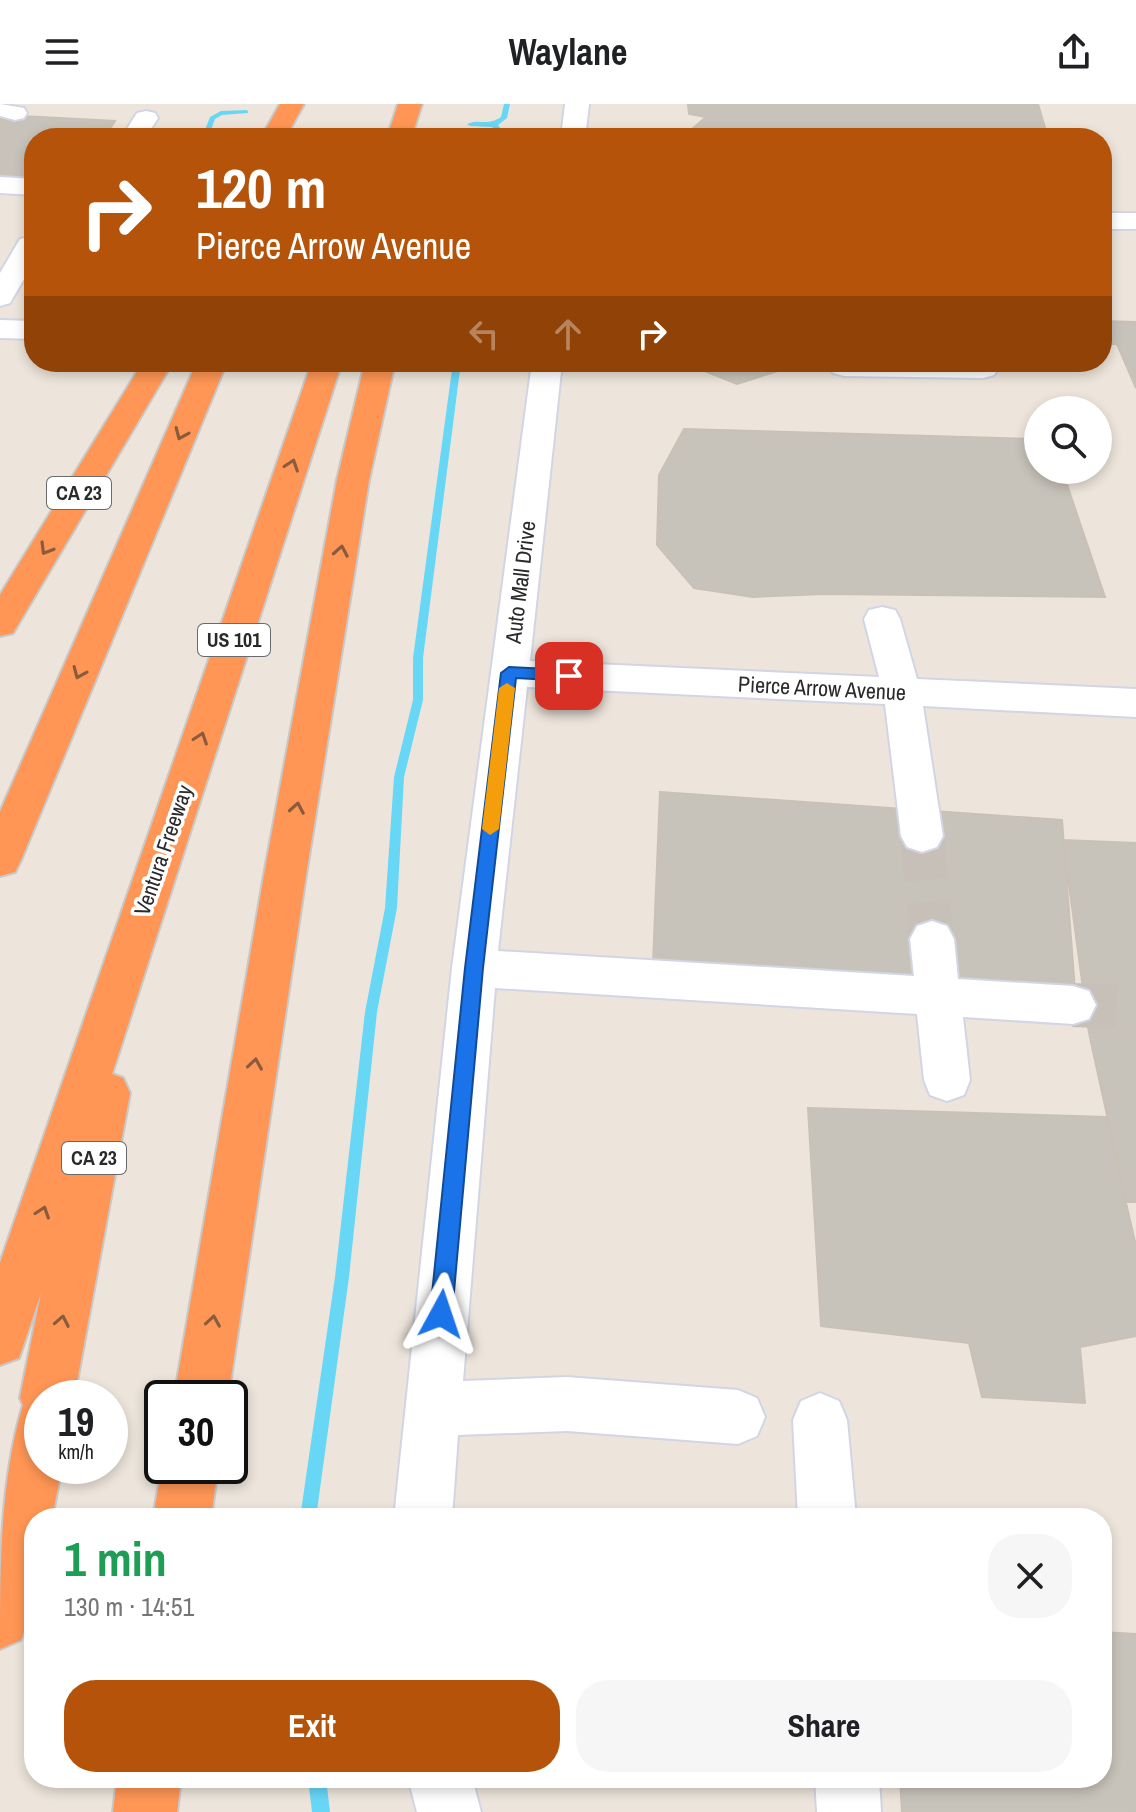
<!DOCTYPE html>
<meta charset="utf-8">
<style>
body{margin:0;font-family:"Archivo Narrow",sans-serif;background:#f6f6f6;color:#202124;height:100vh;display:flex;flex-direction:column;font-size:30px;white-space:nowrap}
*{box-sizing:border-box;margin:0}
p{font-size:26px;color:#757577}
.icon{flex:none;width:44px;height:44px;fill:none;stroke:currentColor;stroke-width:2;stroke-linecap:round;stroke-linejoin:round}
.map{position:relative;flex:1;overflow:hidden}
.sheet{position:absolute;left:24px;top:1404px;width:1088px;height:280px;display:flex;flex-direction:column;background:#fff;border-radius:32px;box-shadow:0 4px 12px #0003}
.sheet>*{flex:none}
.guide{position:absolute;left:24px;top:24px;width:1088px;height:244px;border-radius:32px;box-shadow:0 4px 12px #0003;background:#b45309;color:#fff;overflow:hidden}
.controls{position:absolute;left:1024px;top:292px;display:grid;gap:16px}
.controls a{display:grid;place-items:center;width:88px;height:88px;border-radius:50%;background:#fff;box-shadow:0 4px 12px #0003;font-size:40px}
.speed{position:absolute;left:24px;top:1276px;display:flex;gap:16px;font-size:40px;font-weight:700;text-align:center}
.speed>*{display:grid;place-content:center;width:104px;height:104px;border-radius:50%;background:#fff;box-shadow:0 4px 12px #0003;line-height:1}
.speed small{font-size:20px;font-weight:400}
.speed .limit{border:4px solid #111;border-radius:12px;background:#fff;color:#111}
.pin{position:absolute;display:grid;place-items:center;width:68px;height:68px;color:#fff;margin:-34px;border-radius:16px;box-shadow:0 4px 12px #0006}
.me{position:absolute;width:88px;margin:-44px;rotate:5deg;stroke-linejoin:round;filter:drop-shadow(0 0 6px #0008)}
.turn{display:flex;align-items:center;gap:28px;height:168px;padding:0 40px;font-size:36px}
.turn .icon{width:104px;height:104px;stroke-width:2.5}
.turn b{display:block;font-size:56px;line-height:68px}
.lanes{display:flex;align-items:center;height:76px;padding:0 40px;background:#0003;justify-content:center;gap:40px;direction:ltr}
.lanes .off{opacity:.35}
.round{display:grid;place-items:center;flex:none;width:84px;height:84px;border-radius:32px;background:#f6f6f6}
.head{display:flex;align-items:center;justify-content:space-between;height:136px;padding:0 40px}
h1{font-size:48px;font-weight:700;line-height:60px;color:#1e9e55}
.button{display:flex;gap:16px;margin-top:auto;padding:16px 40px}
.button a{flex:1;height:92px;border-radius:32px;background:#b45309;color:#fff;font-size:32px;font-weight:700;line-height:92px;text-align:center}
.button a+a{background:#f6f6f6;color:#202124}
header{display:flex;justify-content:space-between;align-items:center;height:104px;padding:0 40px;background:#fff;font-size:36px;font-weight:700}
.map>svg:first-child{display:block}
</style>
<header><svg class="icon" aria-label="menu" viewBox="0 0 24 24"><path d="M4 6h16M4 12h16M4 18h16"/></svg>Waylane<svg class="icon" aria-label="share" viewBox="0 0 24 24"><path d="M12 15V3M7 8l5-5 5 5M5 13v7h14v-7"/></svg></header>
<div class="map">
<svg width="1136" height="1708" viewBox="0 0 1136 1708">
<rect width="100%" height="100%" fill="#ede5db"/>
<g fill="none" stroke-linecap="round" stroke-linejoin="round">
<path fill="#68d7f6" fill-rule="evenodd" d="M504 0H510L507 14 498 21 503 28 502 34H496L497 28 492 23 470 22 467 20C480 14 486 23 501 13Z
M246 6 248 7V9L222 11 215 15 208 34H202L210 13 221 7Z
M453 258H461L423 554V596L404 673 397 804 377 908 349 1173 316 1414H300L335 1173 365 908 385 804 394 673 413 596V554Z
M308 1674H326L330 1708H312Z"/>
</g>
<path fill="#c8c3ba" stroke="#c9c1b5" stroke-width="2" d="M688 0H1038L1048 34H691L690 27 706 13 689 10Z
M21 12 115 17 104 34H34V76L0 74V15L19 16Z
M1102 217 1136 218V284L1117 240H1102Z
M682 258H806L737 280Z
M684 325 1038 335V366H1062L1105 493 824 490 753 493 694 484 657 441 659 371Z
M660 688 1062 716 1075 886 653 859Z
M1063 736 1136 739V931L1089 929Z
M1089 929 1136 931V1098H1126Z
M808 1004 1106 1013 1136 1142V1232L1080 1243 1085 1299 982 1293 969 1239 821 1222Z
M1102 1528 1136 1530V1708H902L900 1674H1102Z"/>
<g fill="none" stroke-linecap="round" stroke-linejoin="round">
<path stroke="#c6c0b8" stroke-width="44" stroke-dasharray="44 22" stroke-linecap="butt" d="M922 732 932 835
M1073 901 1136 904"/>
<g stroke="#d1d5e4" stroke-width="4">
<path id="minor" d="M0 0 24 4 27 9 24 14 15 16 0 12Z
M565 0H589L585 34H561Z
M146 7 155 9 158 14 145 34H121L137 9Z
M0 73 34 75V91L0 89Z
M1102 109H1136V125H1102Z
M30 133 34 134V158L10 199 0 202V169L20 135Z
M0 216 34 217V235L0 234Z
M532 258H562L530 557 879 573 864 515 869 506 882 503 895 506 900 515 917 575 1136 585V613L923 602 943 732 937 743 922 748 907 743 901 732 885 600 527 583 498 847 914 872 910 835 917 822 932 817 947 822 954 835 958 875 1073 882 1089 887 1096 901 1089 915 1073 920 963 913 970 976 964 991 947 997 930 991 924 976 917 910 495 884 463 1277 567 1273 738 1286 757 1294 765 1313 757 1332 738 1340 567 1327 458 1331 452 1414H394L452 864Z
M829 258H991L998 265 994 271 983 274 844 272 833 269Z
M820 1289 839 1297 847 1316 856 1414H798L793 1316 801 1297Z
M408 1674H472L481 1708H417Z
M815 1674H879L881 1708H817Z"/>
</g>
<g stroke="#c8c8c8" stroke-width="4">
<path id="highway" d="M280 0H304L285 34H261Z
M398 0H422L411 34H387Z
M143 258H173L13 529 0 532V491Z
M197 258H227L21 756 15 768 0 772V708Z
M312 258H342L112 970 123 974 130 989 74 1294H42V1362H62L52 1414H34C34 1457 38 1496 21 1536L0 1545C0 1464 0 1377 23 1301L20 1294 41 1189 19 1254 0 1261V1159Z
M365 258H395L369 376 306 771 228 1294H174L264 771 337 376Z
M162 1362H218L211 1414H153Z
M117 1674H181L177 1708H113Z"/>
</g>
<use href="#minor" fill="#fff" fill-rule="evenodd"/>
<use href="#highway" fill="#ff9655" fill-rule="evenodd"/>
</g>
<defs><path id="oneway-chevron" d="M-2-3.5L2.5 0L-2 3.5" fill="none" stroke-width="1.6" stroke-linecap="round" stroke-linejoin="round" transform="scale(2)"/></defs>
<g stroke="#8a5b3d">
<use href="#oneway-chevron" transform="translate(181 330) rotate(113)"/>
<use href="#oneway-chevron" transform="translate(292 361) rotate(-71)"/>
<use href="#oneway-chevron" transform="translate(46 445) rotate(121)"/>
<use href="#oneway-chevron" transform="translate(341 447) rotate(-80)"/>
<use href="#oneway-chevron" transform="translate(79 569) rotate(113)"/>
<use href="#oneway-chevron" transform="translate(201 634) rotate(-71)"/>
<use href="#oneway-chevron" transform="translate(297 704) rotate(-80)"/>
<use href="#oneway-chevron" transform="translate(255 960) rotate(-81)"/>
<use href="#oneway-chevron" transform="translate(43 1108) rotate(-71)"/>
<use href="#oneway-chevron" transform="translate(62 1217) rotate(-79)"/>
<use href="#oneway-chevron" transform="translate(213 1217) rotate(-81)"/>
</g>
<path fill="#1a73e8" stroke="#114b97" stroke-width="2" d="M509 563 569 566 577 572 569 577 516 574 483 864 452 1210 448 1218 441 1221 433 1218 430 1210 465 864 501 569Z"/>
<path fill="#f59e0b" d="M507 579 515 584 499 725 490 731 482 725 499 584Z"/>
<g text-anchor="middle" stroke-width="7" stroke-linejoin="round" paint-order="stroke">
<g fill="#fff" stroke="#6a6a6a" stroke-width="2">
<rect x="47" y="373" width="64" height="32" rx="6"/>
<rect x="198" y="520" width="72" height="32" rx="6"/>
<rect x="62" y="1038" width="64" height="32" rx="6"/>
</g>
<g font-size="20" font-weight="bold" fill="#2a2a2a">
<text x="79" y="396">CA 23</text>
<text x="234" y="543">US 101</text>
<text x="94" y="1061">CA 23</text>
</g>
<g font-size="22" fill="#2a2a2a" stroke="#fff">
<text transform="translate(520 478) rotate(-83)" y="8">Auto Mall Drive</text>
<text transform="translate(822 584) rotate(3)" y="8">Pierce Arrow Avenue</text>
<text transform="translate(163 746) rotate(-71)" y="8">Ventura Freeway</text>
</g>
</g>
</svg>
<div class="controls">
<a><svg class="icon" aria-label="search" viewBox="0 0 24 24"><circle cx="10" cy="10" r="6"/><path d="M15 15l6 6"/></svg></a>
</div>
<div class="speed"><div>19<small>km/h</small></div><div class="limit">30</div></div>
<div class="pin" style="left:569px;top:572px;background:#d93025"><svg class="icon" aria-label="arrive" viewBox="0 0 24 24"><path d="M6 21V4h12l-3 4 3 4H6"/></svg></div>
<svg class="me" style="left:441px;top:1210px" viewBox="-20 -20 40 40"><path d="M0-17L14 15 0 8-14 15z" fill="#1a73e8" stroke="#fff" stroke-width="4"/></svg>
<div class="guide">
<div class="turn"><svg class="icon" aria-label="right" viewBox="0 0 24 24"><path d="M7 20v-9h11M14 6l5 5-5 5"/></svg><div><b>120 m</b>Pierce Arrow Avenue</div></div>
<div class="lanes"><svg class="icon off" aria-label="left" viewBox="0 0 24 24"><path d="M17 20v-9H6M10 6l-5 5 5 5"/></svg><svg class="icon off" aria-label="ahead" viewBox="0 0 24 24"><path d="M12 20V5M6 11l6-6 6 6"/></svg><svg class="icon" aria-label="right" viewBox="0 0 24 24"><path d="M7 20v-9h11M14 6l5 5-5 5"/></svg></div>
</div>
<section class="sheet">
<div class="head"><div><h1>1 min</h1><p>130 m · 14:51</p></div><a class="round"><svg class="icon" aria-label="close" viewBox="0 0 24 24"><path d="M6 6l12 12M18 6L6 18"/></svg></a></div>
<div class="button"><a>Exit</a><a>Share</a></div>
</section>
</div>
